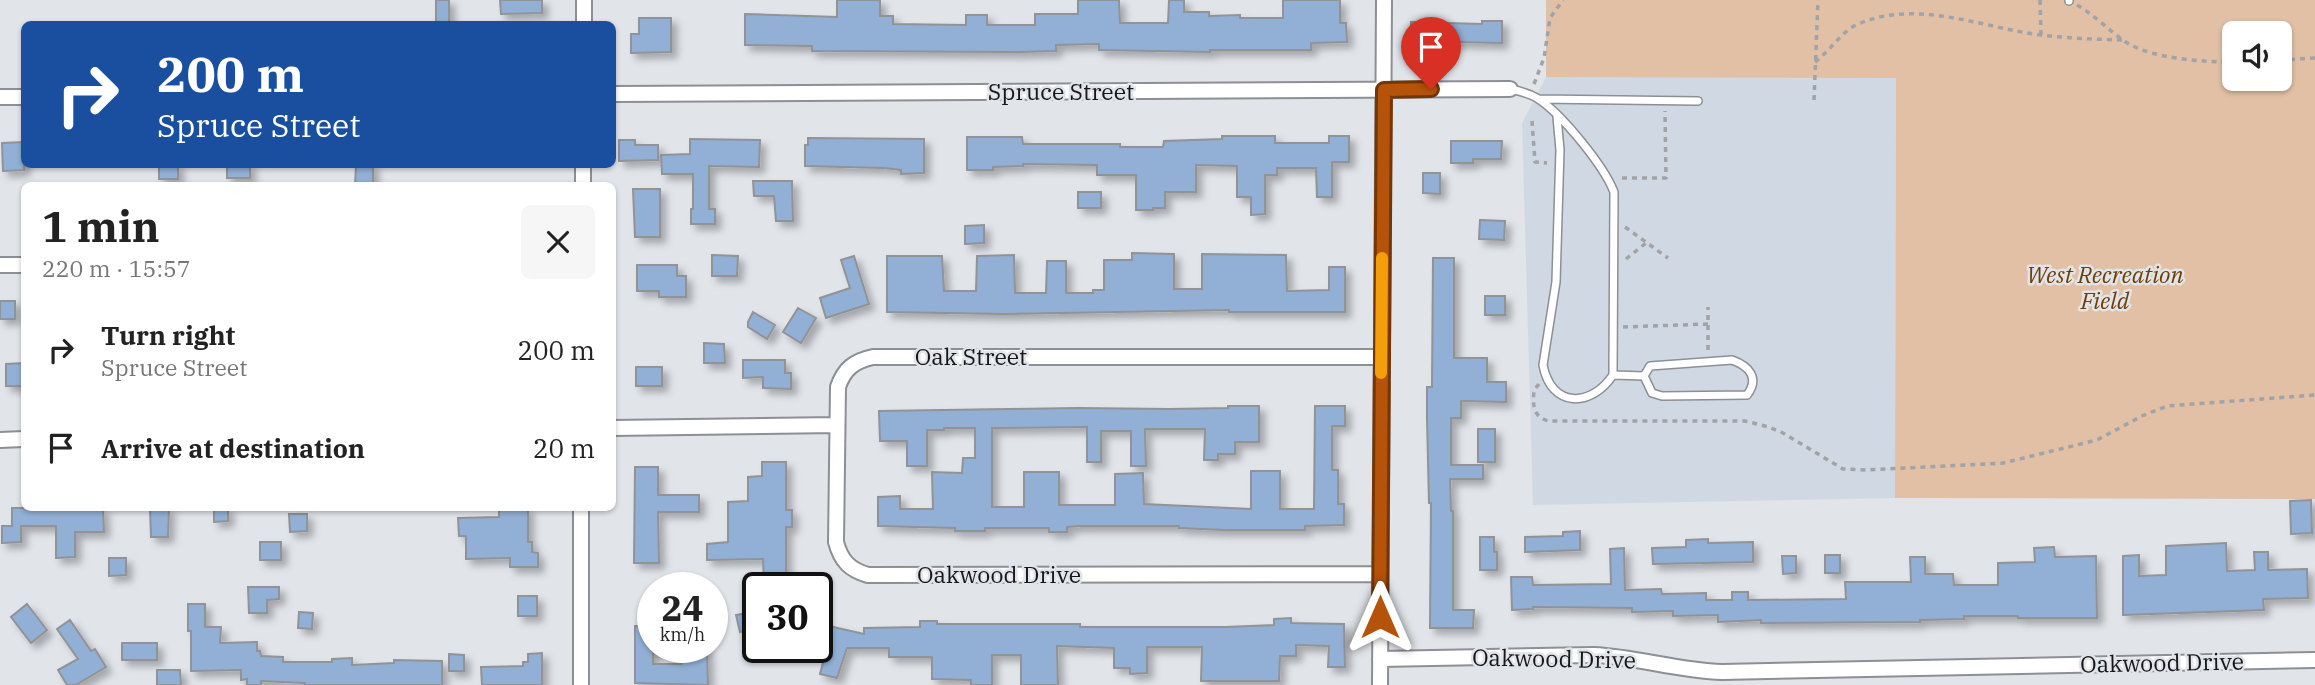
<!DOCTYPE html>
<meta charset="utf-8">
<style>
body{margin:0;font-family:"IBM Plex Serif",serif;background:#f6f6f6;color:#222;height:100vh;display:flex;flex-direction:column;font-size:26px;white-space:nowrap}
*{box-sizing:border-box;margin:0}
p{font-size:23px;color:#767676}
.icon{flex:none;width:38px;height:38px;fill:none;stroke:currentColor;stroke-width:2;stroke-linecap:round;stroke-linejoin:round}
.map{position:relative;flex:1;overflow:hidden}
.panel{position:absolute;left:21px;top:182px;width:595px;height:329px;display:flex;flex-direction:column;background:#fff;border-radius:10px;box-shadow:0 2px 5px #0004}
.panel>*{flex:none}
.hud{position:absolute;left:21px;top:21px;width:595px;height:147px;border-radius:10px;box-shadow:0 2px 5px #0004;background:#1a4fa0;color:#fff;overflow:hidden}
.fabs{position:absolute;left:2222px;top:21px;display:grid;gap:14px}
.fabs a{display:grid;place-items:center;width:70px;height:70px;border-radius:10px;background:#fff;box-shadow:0 2px 5px #0004;font-size:35px}
.speed{position:absolute;left:637px;top:572px;display:flex;gap:14px;font-size:35px;font-weight:700;text-align:center}
.speed>*{display:grid;place-content:center;width:91px;height:91px;border-radius:50%;background:#fff;box-shadow:0 2px 5px #0004;line-height:1}
.speed small{font-size:18px;font-weight:400}
.speed .limit{border:4px solid #111;border-radius:10px;background:#fff;color:#111}
.pin{position:absolute;display:grid;place-items:center;width:60px;height:60px;color:#fff;margin:-72px -30px;border-radius:50% 50% 50% 0;rotate:-45deg;box-shadow:0 0 7px #0007}
.pin .icon{rotate:45deg}
.me{position:absolute;width:77px;margin:-38px;rotate:0deg;stroke-linejoin:round;filter:drop-shadow(0 0 5px #0008)}
.turn{display:flex;align-items:center;gap:24px;height:147px;padding:0 21px;font-size:32px}
.turn .icon{width:91px;height:91px;stroke-width:2.5}
.turn b{display:block;font-size:49px;line-height:60px}
.round{display:grid;place-items:center;flex:none;width:74px;height:74px;border-radius:10px;background:#f6f6f6}
.summary{display:flex;align-items:center;justify-content:space-between;height:119px;padding:0 21px}
h1{font-size:42px;font-weight:700;line-height:52px}
ul{padding:0;list-style:none}
li{display:flex;align-items:center;gap:21px;height:98px;padding:0 21px}
li div{flex:1}
li b{display:block;font-size:26px}
li em{font-style:normal}
.map>svg:first-child{display:block}
</style>
<div class="map">
<svg width="2315" height="685" viewBox="0 0 2315 685">
<defs>
<filter id="shadow"><feDropShadow dx="5.5" dy="5.5" stdDeviation="3.5" flood-color="#0004"/></filter>
</defs>
<rect width="100%" height="100%" fill="#e1e4e9"/>
<path fill="#d0d9e3" d="M1546 77H1896L1895 498 1533 505 1522 123Z"/>
<path fill="#e1c0a6" fill-rule="evenodd" d="M1546 0H2315V499L1895 498 1896 78 1546 77ZM2235 33H2280V79H2235Z"/>
<path fill="#92b0d6" stroke="#909397" stroke-width="2" filter="url(#shadow)" d="M436 0H449V24H436Z
M500 0H542V13L501 14Z
M837 0H880V16H893V24L966 25V15H987V25H1035V14H1078V0H1119L1120 23H1168L1169 0H1184V12H1209V16L1240 15V18H1283V0H1340V23H1346L1347 42 1311 43V50H1210V52L1099 50V44L1056 45V51L1019 52 812 51V46L745 45V14L837 17Z
M639 18H671V52L631 53V34H639Z
M1482 21H1502V43L1411 41V22L1482 24Z
M1222 136H1275V143H1329V136H1349V162H1332V197H1317L1316 168H1277V175H1265V214L1251 215V197H1237V166L1196 165V192H1165V208H1153V210H1136V175H1097V165L1023 164V166L993 167V170H967V137H1022L1023 144H1120V147H1163L1164 141 1222 139Z
M808 138 924 139V173L901 174V170L884 168 805 166V145H808Z
M690 139 760 140 759 167 709 166V209H715V224H691V209H693V174H662L661 155 690 154Z
M619 140H635V145H658V160L619 161Z
M1451 141H1502L1501 159H1473V163H1451Z
M24 142V170L3 171 2 143Z
M159 164H178V179H159Z
M227 164H250V178H227Z
M356 164H373V186H355Z
M1423 173H1440V194L1423 193Z
M753 181H792L793 221H776L774 196H754Z
M633 189H660V237H635Z
M1078 192H1101V208H1078Z
M1480 220 1505 221 1504 240 1479 239Z
M984 225V243L965 244V226Z
M1132 253 1174 254V289H1202V254L1286 255 1287 291 1329 290V267H1345V312H1229V310L1004 314 887 312V256H942L944 291H976L977 256 1014 255 1015 293H1046L1047 261H1066V293H1093V290H1104V260H1132Z
M712 255 738 256 737 276H712Z
M854 256 869 304 826 318 820 298 850 288 841 260Z
M1433 258H1454V358H1487V382H1506V402L1461 401V418H1451V465H1483V479H1450L1451 511H1453V610H1474L1473 628H1430L1431 503H1429L1427 418V387H1432Z
M637 265H677V276H686V297H659V291H637Z
M1485 296H1505V315H1485Z
M0 301H15V319H0Z
M798 308 816 318 801 343 783 332Z
M753 312 775 325 767 339 748 327V322Z
M704 343 724 344 725 363H704Z
M743 360H785V373H791V389L763 388V377L743 378Z
M24 363V386H6V364Z
M636 367H662V386H636Z
M1228 406H1259V442H1235V454H1218V460H1204L1205 429H1145L1146 466H1131V431H1101V462H1087V427L992 428V507H1024V472H1059V505H1115V474L1143 473 1144 504 1251 509V471H1280V509H1314L1315 406H1345V426H1332V470H1338V504H1344V525L1305 526V530H1224L1179 528V526H1080L1067 527V532H1049V528H985V531H955V528L878 526V497L900 496V509H933L932 472 962 473 963 458H975V428H944V430H927V466H907V441H880L879 411 1077 408 1170 409 1228 408Z
M1478 429H1495V462H1478Z
M762 462H786V510H792V527H786V585H764L763 559 707 560V544L728 542V502L748 501V477L762 476Z
M635 467H658V495H699V512H658L659 563H634Z
M2311 500 2312 533 2291 534 2290 501Z
M12 508H103L104 532H75V557L56 558V526H21V542L2 543V526H12Z
M150 508H169L168 537H151Z
M214 508H228V521L214 522Z
M499 508H528V542H532V552L538 553V567H510V558L466 559V536H459L458 518 499 517Z
M289 514H307V531L290 532Z
M1580 531V550L1525 552V537L1563 536V532Z
M1480 537H1494V552H1497V570H1480Z
M1708 539V543L1753 542V562L1653 564 1652 548 1686 547V540Z
M260 542H281V560H260Z
M2226 543 2227 571 2255 570 2254 552H2268V570L2307 569 2308 598 2263 599 2264 610 2123 615V556L2139 555V576L2166 575V546Z
M2054 547 2055 557 2096 556 2097 618H2018V616H1964V619L1920 620V622L1761 623V620L1718 622V615L1673 616V611L1632 612V608L1533 607V609L1512 610 1511 577H1532L1533 585 1611 584 1610 549 1624 548 1625 590 1661 589 1662 594 1706 593V600H1732V592H1748V600L1846 599 1845 582H1911L1910 557H1925V574H1953L1954 585H1998V563L2035 562 2034 548Z
M1825 555H1840V573H1825Z
M1782 556H1796V573L1783 574Z
M109 558H126V575L109 576Z
M248 587H279V599L267 600V613H249Z
M518 596H537V616H518Z
M27 604 47 630 31 643 11 617Z
M188 604H205V627H221L220 643 257 642V651H260L261 656 283 657V662H332V659L352 658V665L394 663V660L442 661V685H305V683L261 681V685H247V679L241 680V670L191 671V631H188Z
M299 612 313 613 312 629 298 628Z
M753 612 756 628 740 632 736 615Z
M1291 618V623L1344 624 1345 667H1328L1329 646 1296 645V656H1280L1279 681H1201L1202 647H1147V673L1130 674V668H1114V648L1057 646 1058 685H1021V655H992V685H971V680L932 679V657H889V648H847L837 678 820 674 827 647 817 645 820 624 864 634V628L920 627V621H937V624H1080V627H1225L1274 625V619Z
M70 620 91 651 95 649 106 667 76 685H67L58 670 78 659 57 629Z
M635 626H653V664H682V648H707L708 685 635 683Z
M122 643H157V660H122Z
M542 653V685H482L481 667 523 666V662H528V654Z
M449 654 464 655V671H449Z
M157 670H180L181 685H157Z"/>
<g fill="none" stroke-linecap="round" stroke-linejoin="round">
<g stroke="#8c8f93" stroke-width="10">
<path id="lane" d="M2069 1V0
M1510 89C1520 91 1528 93 1537 98 1561 113 1604 166 1614 192L1613 375C1591 408 1551 408 1543 365L1556 282 1560 150 1557 117
M1539 99 1698 101
M1732 360C1749 366 1760 378 1747 395L1662 396 1652 393 1644 376 1650 366Z
M1613 375 1644 376"/>
</g>
<g stroke="#8c8f93" stroke-width="18">
<path id="street" d="M584 24V0
M612 94 1510 89
M0 97H24
M583 186V164
M0 265H24
M612 428 837 425
M0 440 24 439
M1380 574 868 575C850 570 841 561 836 542L838 387C844 369 854 361 873 357H1381
M1380 659 1594 655C1637 657 1679 671 1722 672L2315 660
M581 685V508
M1380 685 1384 0"/>
</g>
<path stroke="#a1a3a7" stroke-width="3.5" stroke-dasharray="5 5" stroke-linecap="butt" d="M2040 0 2041 35
M2077 5C2096 16 2110 32 2129 44 2155 59 2205 62 2235 62
M2280 60 2315 58
M1815 62C1830 51 1839 35 1854 26 1907 0 1967 22 2022 32 2055 38 2089 39 2123 40
M1534 84 1544 58 1550 18 1563 0
M1814 100 1818 0
M1532 121 1535 162 1547 163
M1622 178H1666L1665 111
M1625 227 1668 258
M1626 259 1646 243
M1623 327 1708 324
M1708 350V307
M1539 384 1534 390C1533 404 1532 416 1548 421H1745L1769 427 1783 433 1843 469 1867 470 2003 463 2097 440 2142 416 2167 406 2315 395"/>
<use href="#lane" stroke="#fff" stroke-width="7"/>
<use href="#street" stroke="#fff" stroke-width="14"/>
</g>
<g fill="none" stroke-linecap="round" stroke-linejoin="round">
<g stroke="#753606" stroke-width="18">
<path id="route" d="M1380 617 1384 90 1431 89"/>
</g>
<use href="#route" stroke="#b45309" stroke-width="12"/>
<path stroke="#f59e0b" stroke-width="12" d="M1381 373 1382 258"/>
</g>
<g text-anchor="middle" stroke-width="5" stroke-linejoin="round" paint-order="stroke">
<g font-size="23" fill="#161719" stroke="#e1e4e9">
<text x="1061" y="100">Spruce Street</text>
<text x="971" y="365">Oak Street</text>
<text x="999" y="583">Oakwood Drive</text>
<text transform="translate(1554 659) rotate(1)" y="8">Oakwood Drive</text>
<text transform="translate(2162 663) rotate(-1)" y="8">Oakwood Drive</text>
</g>
<g font-size="23" font-style="italic" fill="#703e05" stroke="#e1e4e9">
<text x="2105" y="283">West Recreation<tspan x="2105" dy="26">Field</tspan></text>
</g>
</g>
</svg>
<div class="fabs">
<a><svg class="icon" aria-label="sound" viewBox="0 0 24 24"><path d="M4 9h4l5-4v14l-5-4H4zM17 9q2 3 0 6"/></svg></a>
</div>
<div class="speed"><div>24<small>km/h</small></div><div class="limit">30</div></div>
<div class="pin" style="left:1431px;top:89px;background:#d93025"><svg class="icon" aria-label="arrive" viewBox="0 0 24 24"><path d="M6 21V4h12l-3 4 3 4H6"/></svg></div>
<svg class="me" style="left:1380px;top:617px" viewBox="-20 -20 40 40"><path d="M0-17L14 15 0 8-14 15z" fill="#b45309" stroke="#fff" stroke-width="4"/></svg>
<div class="hud">
<div class="turn"><svg class="icon" aria-label="right" viewBox="0 0 24 24"><path d="M7 20v-9h11M14 6l5 5-5 5"/></svg><div><b>200 m</b>Spruce Street</div></div>
</div>
<section class="panel">
<div class="summary"><div><h1>1 min</h1><p>220 m · 15:57</p></div><a class="round"><svg class="icon" aria-label="close" viewBox="0 0 24 24"><path d="M6 6l12 12M18 6L6 18"/></svg></a></div>
<ul>
<li><svg class="icon" aria-label="right" viewBox="0 0 24 24"><path d="M7 20v-9h11M14 6l5 5-5 5"/></svg><div><b>Turn right</b><p>Spruce Street</p></div><em>200 m</em></li>
<li><svg class="icon" aria-label="arrive" viewBox="0 0 24 24"><path d="M6 21V4h12l-3 4 3 4H6"/></svg><div><b>Arrive at destination</b></div><em>20 m</em></li>
</ul>
</section>
</div>
